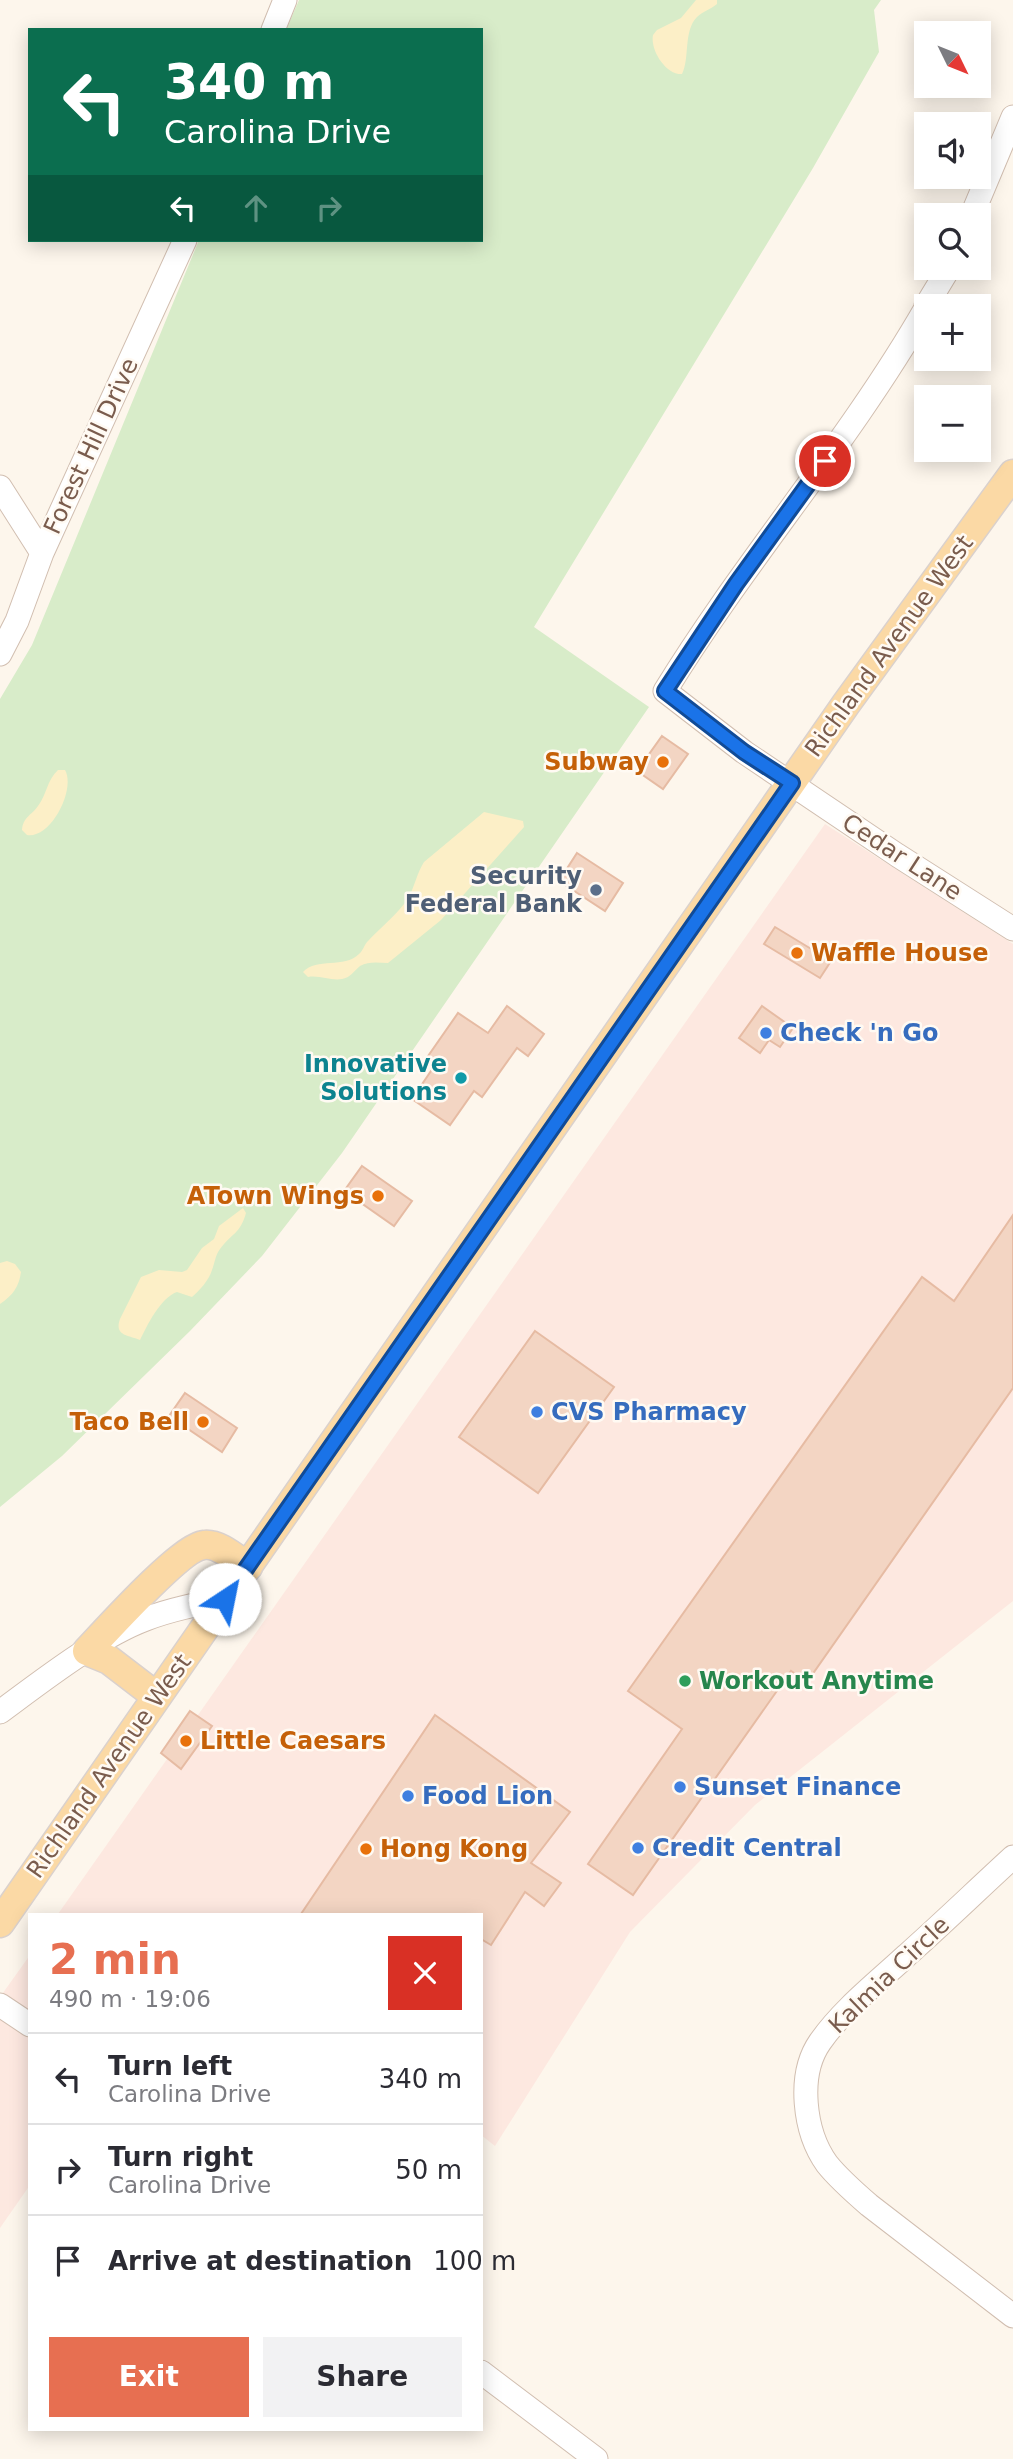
<!DOCTYPE html>
<meta charset="utf-8">
<style>
body{margin:0;font-family:"DejaVu Sans",sans-serif;background:#f2f2f3;color:#2b2b33;height:100vh;display:flex;flex-direction:column;font-size:26px;white-space:nowrap}
*{box-sizing:border-box;margin:0}
p{font-size:23px;color:#7c7c81}
.icon{flex:none;width:38px;height:38px;fill:none;stroke:currentColor;stroke-width:2;stroke-linecap:round;stroke-linejoin:round}
.map{position:relative;flex:1;overflow:hidden}
.side{position:absolute;left:28px;top:1913px;width:455px;height:518px;display:flex;flex-direction:column;background:#fff;border-radius:0px;box-shadow:0 4px 18px #0003}
.side>*{flex:none}
.hud{position:absolute;left:28px;top:28px;width:455px;height:214px;border-radius:0px;box-shadow:0 4px 18px #0003;background:#0b6e4f;color:#fff;overflow:hidden}
.needle{width:46px;rotate:133deg}
.controls{position:absolute;left:914px;top:21px;display:grid;gap:14px}
.controls a{display:grid;place-items:center;width:77px;height:77px;border-radius:0px;background:#fff;box-shadow:0 4px 18px #0003;font-size:35px}
.pin{position:absolute;display:grid;place-items:center;width:60px;height:60px;color:#fff;margin:-30px;border:4px solid #fff;border-radius:50%;box-shadow:0 2px 7px #0007}
.me{position:absolute;width:77px;margin:-38px;rotate:34deg;stroke-linejoin:round;filter:drop-shadow(0 0 5px #0008)}
.turn{display:flex;align-items:center;gap:24px;height:147px;padding:0 21px;font-size:32px}
.turn .icon{width:91px;height:91px;stroke-width:2.5}
.turn b{display:block;font-size:49px;line-height:60px}
.lanes{display:flex;align-items:center;height:66px;padding:0 21px;background:#0003;justify-content:center;gap:35px;direction:ltr}
.lanes .off{opacity:.35}
.round{display:grid;place-items:center;flex:none;width:74px;height:74px;border-radius:0px;background:#f2f2f3}
.headline{display:flex;align-items:center;justify-content:space-between;height:119px;padding:0 21px}
h1{font-size:42px;font-weight:700;line-height:52px;color:#e76f51}
.primary-button{display:flex;gap:14px;margin-top:auto;padding:14px 21px}
.primary-button a{flex:1;height:80px;border-radius:0px;background:#e76f51;color:#fff;font-size:28px;font-weight:700;line-height:80px;text-align:center}
.primary-button a+a{background:#f2f2f3;color:#2b2b33}
ul{padding:0;list-style:none}
li{display:flex;align-items:center;gap:21px;height:91px;padding:0 21px;border-top:2px solid #e1e1e2}
li div{flex:1}
li b{display:block;font-size:26px}
li em{font-style:normal}
.map>svg:first-child{display:block}
</style>
<div class="map">
<svg width="1013" height="2459" viewBox="0 0 1013 2459">
<rect width="100%" height="100%" fill="#fdf6ec"/>
<path fill="#fde8e0" d="M825 824 1013 944V1601L755 1805 630 1932 495 2146 481 2135V1914H58Z
M30 1955V2185L0 2228V1997Z"/>
<path fill="#d8ecc9" d="M299 0H881L874 10 879 52 813 168 534 627 649 707 342 1153 262 1256 190 1331 62 1456 0 1507V699L32 645 199 240H481V30H286Z"/>
<path fill="#fcefc7" d="M696 0H717V4C711 9 702 12 697 17 683 31 690 59 682 74 666 75 650 50 653 35L657 30 681 18Z
M58 770H65C76 789 51 839 27 835L22 830C23 817 32 815 38 806 47 794 47 780 58 770Z
M484 812 523 821 524 827 441 920 388 963C379 963 369 961 360 966 354 971 350 978 342 979 331 981 320 975 308 977L303 972C317 957 344 969 359 954 363 951 364 945 368 941 382 926 398 914 409 897 415 885 417 873 424 862Z
M243 1208 246 1213C240 1234 232 1233 220 1249 215 1256 215 1262 212 1270 209 1280 200 1290 192 1297L177 1292C160 1298 147 1326 140 1340 128 1335 114 1336 120 1319L141 1277 159 1270 182 1272 187 1270 202 1248 214 1239 219 1226Z
M7 1261 15 1264 21 1272C19 1287 13 1295 0 1304V1263Z"/>
<path fill="#f3d5c3" stroke="#e6bba3" stroke-width="2" d="M662 736 688 754 663 789 637 771Z
M577 853 623 883 605 911 559 881Z
M775 927 831 961 820 978 764 944Z
M507 1006 544 1034 528 1056 517 1048 482 1097 474 1091 450 1125 412 1099 435 1065 426 1059 458 1013 488 1033Z
M762 1006 793 1028 780 1047 769 1040 760 1053 739 1038Z
M362 1166 412 1201 394 1226 344 1191Z
M1013 1215V1388L807 1682 791 1671 633 1895 588 1864 682 1729 628 1691 922 1277 954 1301Z
M535 1331 614 1387 538 1493 459 1437Z
M185 1393 237 1428 222 1452 169 1416Z
M190 1711 212 1726 181 1769 161 1753Z
M435 1715 570 1812 531 1863 561 1883 544 1906 525 1892 491 1945 481 1939V1914H301Z"/>
<g fill="none" stroke-linecap="round" stroke-linejoin="round">
<g stroke="#d1beb0" stroke-width="25">
<path id="minor" d="M273 30 285 0
M972 215 1013 117
M926 306 949 268
M926 308C849 442 746 559 665 691L744 752 897 855 1013 929
M0 487 42 553
M0 654 17 621 42 553 185 240
M0 1712C42 1681 98 1637 146 1619 172 1609 199 1604 225 1599
M1013 1857C977 1890 943 1923 907 1955 878 1982 843 2009 820 2042 797 2075 804 2132 827 2164 839 2179 854 2192 869 2205L1013 2316
M0 2005 30 2025
M481 2372 596 2459"/>
</g>
<g stroke="#dad1cd" stroke-width="31">
<path id="major" d="M156 1696 109 1660 87 1651C106 1631 181 1547 204 1545 219 1543 236 1559 248 1567
M0 1923 846 704 1013 474"/>
</g>
<use href="#minor" stroke="#fff" stroke-width="23"/>
<use href="#major" stroke="#fbd9a5" stroke-width="28"/>
</g>
<g fill="none" stroke-linecap="round" stroke-linejoin="round">
<g stroke="#114b97" stroke-width="18">
<path id="route" d="M225 1599 792 783 744 752 665 691 736 584 825 461"/>
</g>
<use href="#route" stroke="#1a73e8" stroke-width="12"/>
</g>
<g fill="#e8710a" stroke="#fffaf3" stroke-width="2.5">
<circle cx="663" cy="762" r="7"/>
<circle cx="797" cy="953" r="7"/>
<circle cx="378" cy="1196" r="7"/>
<circle cx="203" cy="1422" r="7"/>
<circle cx="186" cy="1741" r="7"/>
<circle cx="366" cy="1849" r="7"/>
</g>
<circle fill="#5c6f8a" stroke="#fffaf3" stroke-width="2.5" cx="596" cy="890" r="7"/>
<g fill="#3f7fe0" stroke="#fffaf3" stroke-width="2.5">
<circle cx="766" cy="1033" r="7"/>
<circle cx="537" cy="1412" r="7"/>
<circle cx="680" cy="1787" r="7"/>
<circle cx="408" cy="1796" r="7"/>
<circle cx="638" cy="1848" r="7"/>
</g>
<circle fill="#0f9aa8" stroke="#fffaf3" stroke-width="2.5" cx="461" cy="1078" r="7"/>
<circle fill="#2e9e5b" stroke="#fffaf3" stroke-width="2.5" cx="685" cy="1681" r="7"/>
<g text-anchor="middle" stroke-width="5" stroke-linejoin="round" paint-order="stroke">
<g font-size="24" fill="#7a5c4d" stroke="#fffaf3">
<text transform="translate(91 446) rotate(-65)" y="8">Forest Hill Drive</text>
<text transform="translate(889 646) rotate(-54)" y="8">Richland Avenue West</text>
<text transform="translate(902 857) rotate(33)" y="8">Cedar Lane</text>
<text transform="translate(109 1766) rotate(-55)" y="8">Richland Avenue West</text>
<text transform="translate(889 1975) rotate(-44)" y="8">Kalmia Circle</text>
</g>
<g font-size="24" font-weight="bold" fill="#c56008" stroke="#fffaf3" text-anchor="end">
<text x="649" y="770">Subway</text>
<text x="811" y="961" text-anchor="start">Waffle House</text>
<text x="364" y="1204">ATown Wings</text>
<text x="189" y="1430">Taco Bell</text>
<text x="200" y="1749" text-anchor="start">Little Caesars</text>
<text x="380" y="1857" text-anchor="start">Hong Kong</text>
</g>
<g font-size="24" font-weight="bold" fill="#4e5e75" stroke="#fffaf3" text-anchor="end">
<text x="582" y="884">Security<tspan x="582" dy="28">Federal Bank</tspan></text>
</g>
<g font-size="24" font-weight="bold" fill="#366cbe" stroke="#fffaf3" text-anchor="start">
<text x="780" y="1041">Check 'n Go</text>
<text x="551" y="1420">CVS Pharmacy</text>
<text x="694" y="1795">Sunset Finance</text>
<text x="422" y="1804">Food Lion</text>
<text x="652" y="1856">Credit Central</text>
</g>
<g font-size="24" font-weight="bold" fill="#0d838f" stroke="#fffaf3" text-anchor="end">
<text x="447" y="1072">Innovative<tspan x="447" dy="28">Solutions</tspan></text>
</g>
<g font-size="24" font-weight="bold" fill="#27864d" stroke="#fffaf3" text-anchor="start">
<text x="699" y="1689">Workout Anytime</text>
</g>
</g>
</svg>
<div class="controls">
<a><svg class="needle" viewBox="-14 -14 28 28"><path d="M0-13l5 13h-10z" fill="#e53935"/><path d="M0 13l5-13h-10z" fill="#7c7c81"/></svg></a>
<a><svg class="icon" aria-label="sound" viewBox="0 0 24 24"><path d="M4 9h4l5-4v14l-5-4H4zM17 9q2 3 0 6"/></svg></a>
<a><svg class="icon" aria-label="search" viewBox="0 0 24 24"><circle cx="10" cy="10" r="6"/><path d="M15 15l6 6"/></svg></a>
<a>+</a>
<a>−</a>
</div>
<div class="pin" style="left:825px;top:461px;background:#d93025"><svg class="icon" aria-label="arrive" viewBox="0 0 24 24"><path d="M6 21V4h12l-3 4 3 4H6"/></svg></div>
<svg class="me" style="left:225px;top:1599px" viewBox="-20 -20 40 40"><circle r="19" fill="#fff"/><path d="M0-13L10 11 0 6-10 11z" fill="#1a73e8"/></svg>
<div class="hud">
<div class="turn"><svg class="icon" aria-label="left" viewBox="0 0 24 24"><path d="M17 20v-9H6M10 6l-5 5 5 5"/></svg><div><b>340 m</b>Carolina Drive</div></div>
<div class="lanes"><svg class="icon" aria-label="left" viewBox="0 0 24 24"><path d="M17 20v-9H6M10 6l-5 5 5 5"/></svg><svg class="icon off" aria-label="ahead" viewBox="0 0 24 24"><path d="M12 20V5M6 11l6-6 6 6"/></svg><svg class="icon off" aria-label="right" viewBox="0 0 24 24"><path d="M7 20v-9h11M14 6l5 5-5 5"/></svg></div>
</div>
<section class="side">
<div class="headline"><div><h1>2 min</h1><p>490 m · 19:06</p></div><a class="round" style="background:#d93025;color:#fff"><svg class="icon" aria-label="close" viewBox="0 0 24 24"><path d="M6 6l12 12M18 6L6 18"/></svg></a></div>
<ul>
<li><svg class="icon" aria-label="left" viewBox="0 0 24 24"><path d="M17 20v-9H6M10 6l-5 5 5 5"/></svg><div><b>Turn left</b><p>Carolina Drive</p></div><em>340 m</em></li>
<li><svg class="icon" aria-label="right" viewBox="0 0 24 24"><path d="M7 20v-9h11M14 6l5 5-5 5"/></svg><div><b>Turn right</b><p>Carolina Drive</p></div><em>50 m</em></li>
<li><svg class="icon" aria-label="arrive" viewBox="0 0 24 24"><path d="M6 21V4h12l-3 4 3 4H6"/></svg><div><b>Arrive at destination</b></div><em>100 m</em></li>
</ul>
<div class="primary-button"><a>Exit</a><a>Share</a></div>
</section>
</div>
